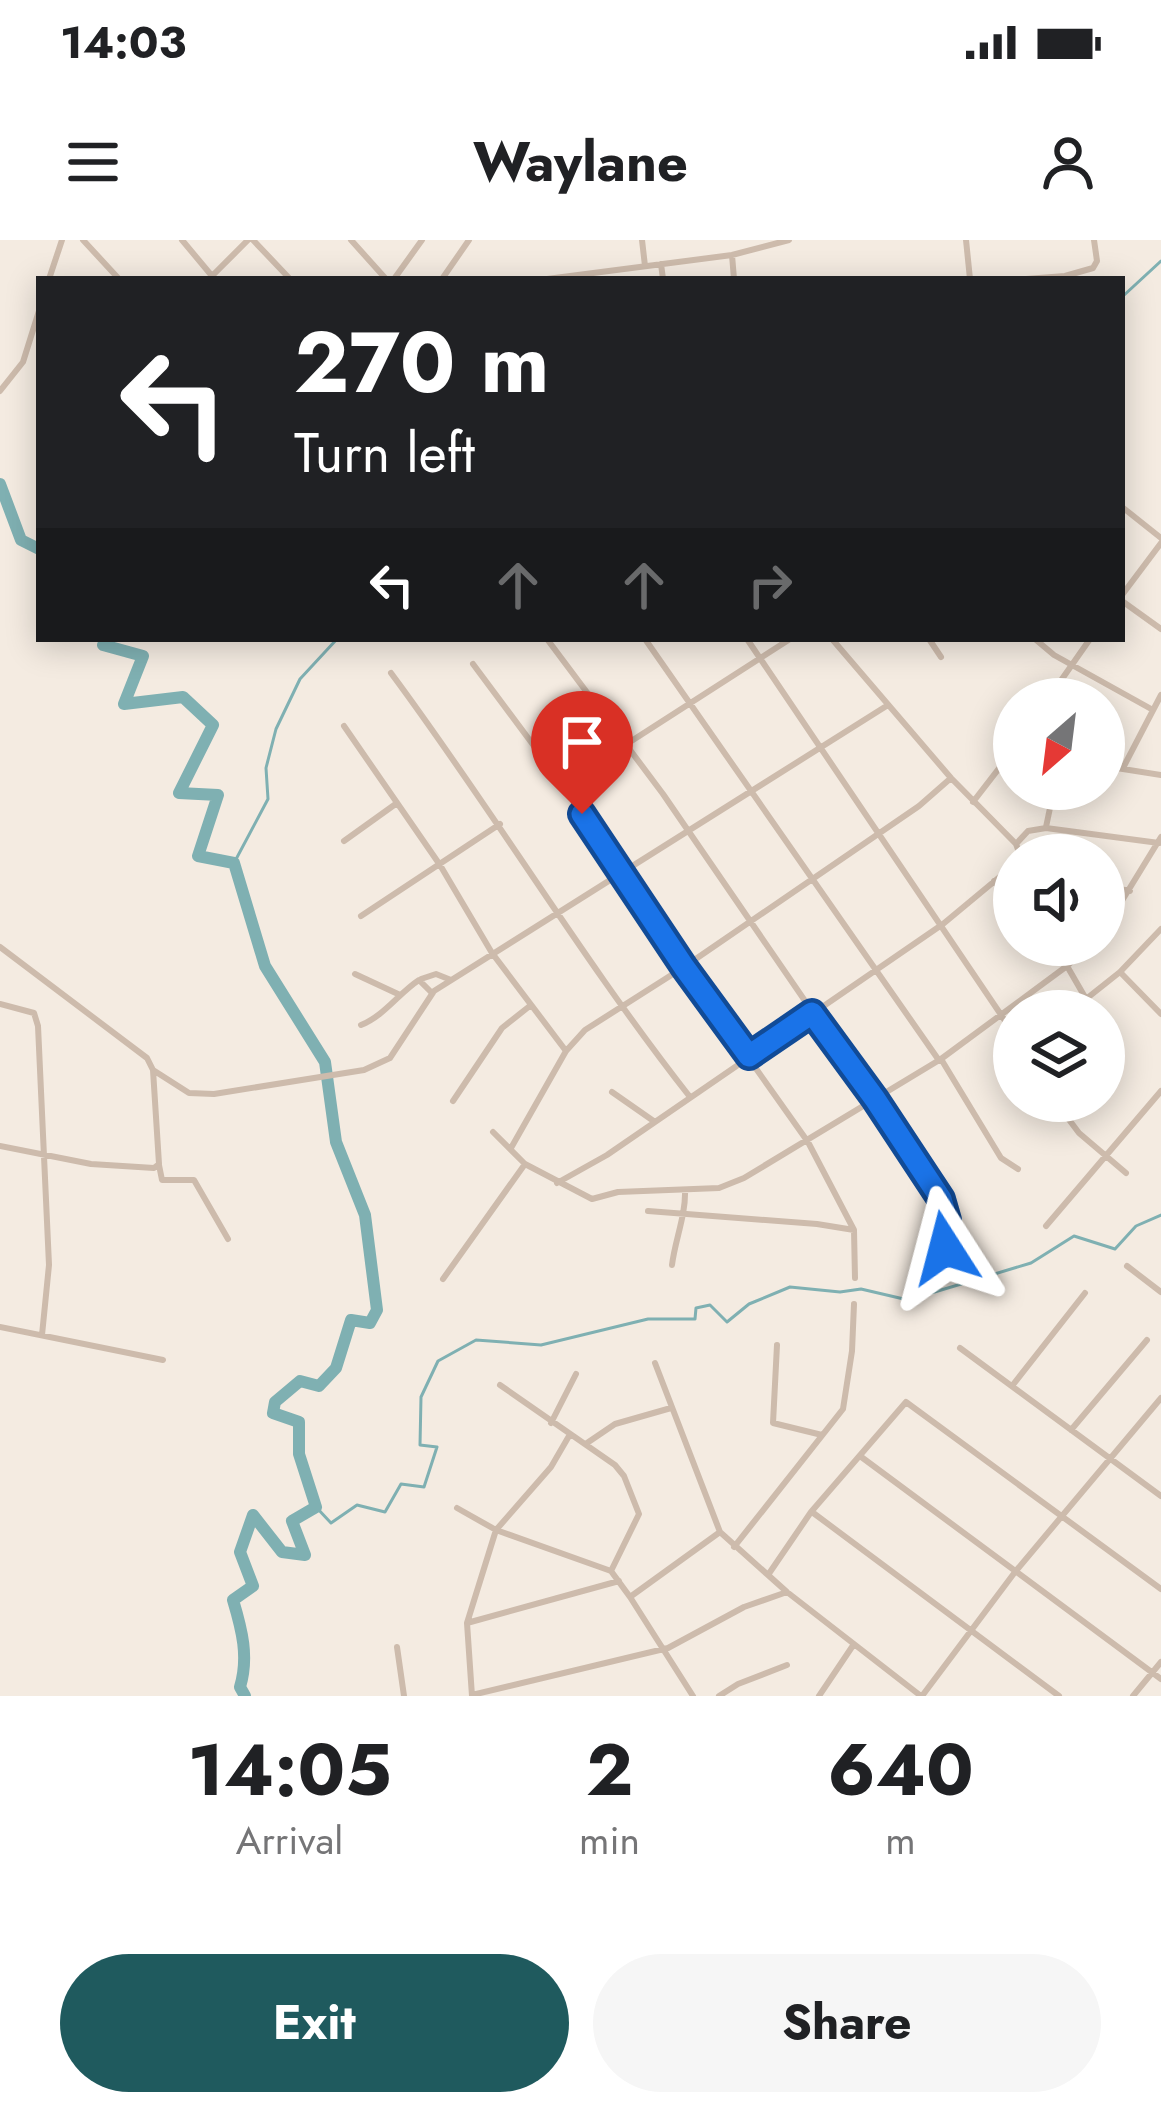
<!DOCTYPE html>
<style>
body{margin:0;font-family:Jost,sans-serif;background:#f6f6f6;color:#202124;height:100vh;display:flex;flex-direction:column;font-size:45px;white-space:nowrap}
*{box-sizing:border-box;margin:0}
p{font-size:39px;color:#757577}
.icon{flex:none;width:66px;height:66px;fill:none;stroke:currentColor;stroke-width:2;stroke-linecap:round;stroke-linejoin:round}
.map{position:relative;height:1456px;overflow:hidden}
.sheet{display:flex;flex-direction:column;background:#fff;flex:1}
.sheet>*{flex:none}
.top-card{position:absolute;left:36px;top:36px;width:1089px;height:366px;border-radius:0px;box-shadow:0 6px 30px #0003;background:#202124;color:#fff;overflow:hidden}
.needle{width:78px;rotate:208deg}
.fabs{position:absolute;left:993px;top:438px;display:grid;gap:24px}
.fabs a{display:grid;place-items:center;width:132px;height:132px;border-radius:50%;background:#fff;box-shadow:0 6px 30px #0003;font-size:60px}
.pin{position:absolute;display:grid;place-items:center;width:102px;height:102px;color:#fff;margin:-123px -51px;border-radius:50% 50% 50% 0;rotate:-45deg;box-shadow:0 0 12px #0007}
.pin .icon{rotate:45deg}
.me{position:absolute;width:132px;margin:-66px;rotate:351deg;stroke-linejoin:round;filter:drop-shadow(0 0 9px #0008)}
.turn{display:flex;align-items:center;gap:42px;height:252px;padding:0 60px;font-size:54px}
.turn .icon{width:156px;height:156px;stroke-width:2.5}
.turn b{display:block;font-size:84px;line-height:102px}
.lanes{display:flex;align-items:center;height:114px;padding:0 60px;background:#0003;justify-content:center;gap:60px;direction:ltr}
.lanes .off{opacity:.35}
.eta{display:flex;justify-content:space-evenly;align-items:center;height:204px;text-align:center}
.eta b{font-size:72px;font-weight:700;line-height:84px}
.button{display:flex;gap:24px;margin-top:auto;padding:24px 60px}
.button a{flex:1;height:138px;border-radius:72px;background:#1f5a5e;color:#fff;font-size:48px;font-weight:700;line-height:138px;text-align:center}
.button a+a{background:#f6f6f6;color:#202124}
.status{display:flex;justify-content:space-between;align-items:center;height:84px;padding:0 60px;background:#fff;direction:ltr}
.status svg{height:33px;fill:currentColor}
header{display:flex;justify-content:space-between;align-items:center;height:156px;padding:0 60px;background:#fff;font-size:54px;font-weight:700}
.map>svg:first-child{display:block}
</style>
<div class="status"><b>14:03</b><svg viewBox="0 0 49 12"><path d="M0 12V9h3v3zM5 12V6h3v6zM10 12V3h3v9zM15 12V0h3v12zM26 1h20v11H26zM47 4h2v5h-2z"/></svg></div>
<header><svg class="icon" aria-label="menu" viewBox="0 0 24 24"><path d="M4 6h16M4 12h16M4 18h16"/></svg>Waylane<svg class="icon" aria-label="person" viewBox="0 0 24 24"><circle cx="12" cy="8" r="4"/><path d="M4 21q1-7 8-7t8 7"/></svg></header>
<div class="map">
<svg width="1161" height="1456" viewBox="0 0 1161 1456">
<rect width="100%" height="100%" fill="#f4ebe1"/>
<g fill="none" stroke-linecap="round" stroke-linejoin="round">
<path stroke="#7fb0b2" stroke-width="3" d="M1122 57 1161 21
M234 623 268 559 266 528 276 489 300 439 337 399
M316 1267 331 1283 357 1265 385 1272 401 1244 424 1247 437 1207 420 1205 421 1157 438 1121 476 1100 541 1105 648 1079H695L696 1068 710 1065 727 1082 749 1064 790 1047 840 1052 861 1049 908 1060 1031 1023 1074 996 1115 1009 1136 986 1161 975"/>
<path stroke="#7fb0b2" stroke-width="12" d="M0 244 21 300 39 309
M107 399 103 405 143 416 124 464 183 457 213 485 179 553 218 555 198 616 234 623 265 726 325 822 336 902 365 975 377 1070 370 1083 351 1080 336 1128 319 1146 300 1141 275 1162 273 1173 299 1182V1214L316 1267 292 1281 305 1315 282 1312 253 1275 240 1312 253 1346 233 1360C242 1390 249 1417 240 1447L245 1456"/>
<path stroke="#cdbbac" stroke-width="6" d="M83 0 119 39
M182 0 212 36
M253 0 290 39
M351 0 386 39
M642 0 645 26
M966 0 970 39
M732 15 734 39
M661 24 663 39
M49 39 62 0
M209 39 248 0
M394 39 422 0
M442 39 469 0
M547 39 732 15 789 0
M1026 39 1065 36 1093 28 1097 21 1094 0
M0 151 23 122 39 71
M1122 267 1161 298
M1122 355 1161 303
M1122 361 1161 389
M547 399 663 554 941 959 947 980 943 1037
M645 399 938 819
M747 399 1014 794
M832 399 951 538 1016 604 1020 615
M929 399 941 417
M1035 399 1054 415 1153 470
M473 424 563 545 684 727 808 902 854 990 855 1038
M391 433C495 573 583 721 690 857
M1048 459 1090 399
M344 486 440 625 492 713 566 811
M1104 526 1161 535
M1123 528 1161 455
M563 545 790 399
M973 562 1014 509
M1046 587 1054 549
M344 601 397 563
M1016 604 1028 591 1046 588 1159 603
M994 641 1014 664
M1104 646 1130 651
M361 676 500 584
M1104 690 1161 597
M1049 705 1067 726 1093 771
M0 707 147 818 153 830 159 924 154 928 91 924 0 906
M1120 732 1161 774
M355 734 398 754
M421 739 436 734 451 740
M1086 759 1120 732 1161 689
M0 764 34 773 38 786 49 1025 42 1095
M361 785C384 776 399 753 419 740L432 753
M1104 791 1117 815
M941 819 1001 918 1018 929
M153 830 189 853 214 854 364 830 390 818 434 751 888 465
M612 852 655 882
M453 861 502 788 531 765
M1055 861 1079 893 1126 933
M493 892 525 924 592 959 618 952 719 948 744 938 941 819 1067 726 1089 705
M511 908 566 811 585 790 684 727 919 566 951 538
M159 925 162 940H194L228 999
M557 943 607 915 943 684 1014 625
M648 971 817 984 854 990
M1046 986 1161 851
M672 1025C675 1000 686 975 685 950
M1127 1026 1161 1052
M443 1039 525 924
M0 1087 163 1120
M777 1105 773 1183 822 1195
M960 1108 1161 1256
M655 1123 720 1292 787 1352 921 1456
M500 1145 615 1225 624 1236 639 1274 611 1331 630 1357
M1012 1146 1085 1053
M551 1183 576 1134
M1071 1190 1147 1100
M587 1203 615 1184 671 1168
M860 1216 1161 1439
M457 1268 496 1290 611 1331
M812 1272 1059 1456
M734 1307 843 1169 852 1111 854 1064
M768 1335 811 1272 906 1162 1161 1349
M467 1383 619 1341
M397 1407 404 1456
M472 1455 668 1408 744 1367 787 1352
M472 1456 467 1383 496 1290 551 1227 569 1196
M693 1456 630 1357 720 1292
M719 1456 738 1444 787 1425
M819 1456 854 1404
M922 1456 1015 1332 1161 1158
M1133 1456 1161 1422"/>
</g>
<g fill="none" stroke-linecap="round" stroke-linejoin="round">
<g stroke="#114b97" stroke-width="30">
<path id="route" d="M582 574 684 727 749 816 812 773 875 859 941 959 947 980 945 1008"/>
</g>
<use href="#route" stroke="#1a73e8" stroke-width="21"/>
</g>
</svg>
<div class="fabs">
<a><svg class="needle" viewBox="-14 -14 28 28"><path d="M0-13l5 13h-10z" fill="#e53935"/><path d="M0 13l5-13h-10z" fill="#757577"/></svg></a>
<a><svg class="icon" aria-label="sound" viewBox="0 0 24 24"><path d="M4 9h4l5-4v14l-5-4H4zM17 9q2 3 0 6"/></svg></a>
<a><svg class="icon" aria-label="layers" viewBox="0 0 24 24"><path d="M12 4l9 5-9 5-9-5zM3 14l9 5 9-5"/></svg></a>
</div>
<div class="pin" style="left:582px;top:574px;background:#d93025"><svg class="icon" aria-label="arrive" viewBox="0 0 24 24"><path d="M6 21V4h12l-3 4 3 4H6"/></svg></div>
<svg class="me" style="left:945px;top:1008px" viewBox="-20 -20 40 40"><path d="M0-17L14 15 0 8-14 15z" fill="#1a73e8" stroke="#fff" stroke-width="4"/></svg>
<div class="top-card">
<div class="turn"><svg class="icon" aria-label="left" viewBox="0 0 24 24"><path d="M17 20v-9H6M10 6l-5 5 5 5"/></svg><div><b>270 m</b>Turn left</div></div>
<div class="lanes"><svg class="icon" aria-label="left" viewBox="0 0 24 24"><path d="M17 20v-9H6M10 6l-5 5 5 5"/></svg><svg class="icon off" aria-label="ahead" viewBox="0 0 24 24"><path d="M12 20V5M6 11l6-6 6 6"/></svg><svg class="icon off" aria-label="ahead" viewBox="0 0 24 24"><path d="M12 20V5M6 11l6-6 6 6"/></svg><svg class="icon off" aria-label="right" viewBox="0 0 24 24"><path d="M7 20v-9h11M14 6l5 5-5 5"/></svg></div>
</div>
</div>
<section class="sheet">
<div class="eta">
<div><b>14:05</b><p>Arrival</p></div>
<div><b>2</b><p>min</p></div>
<div><b>640</b><p>m</p></div>
</div>
<div class="button"><a>Exit</a><a>Share</a></div>
</section>
